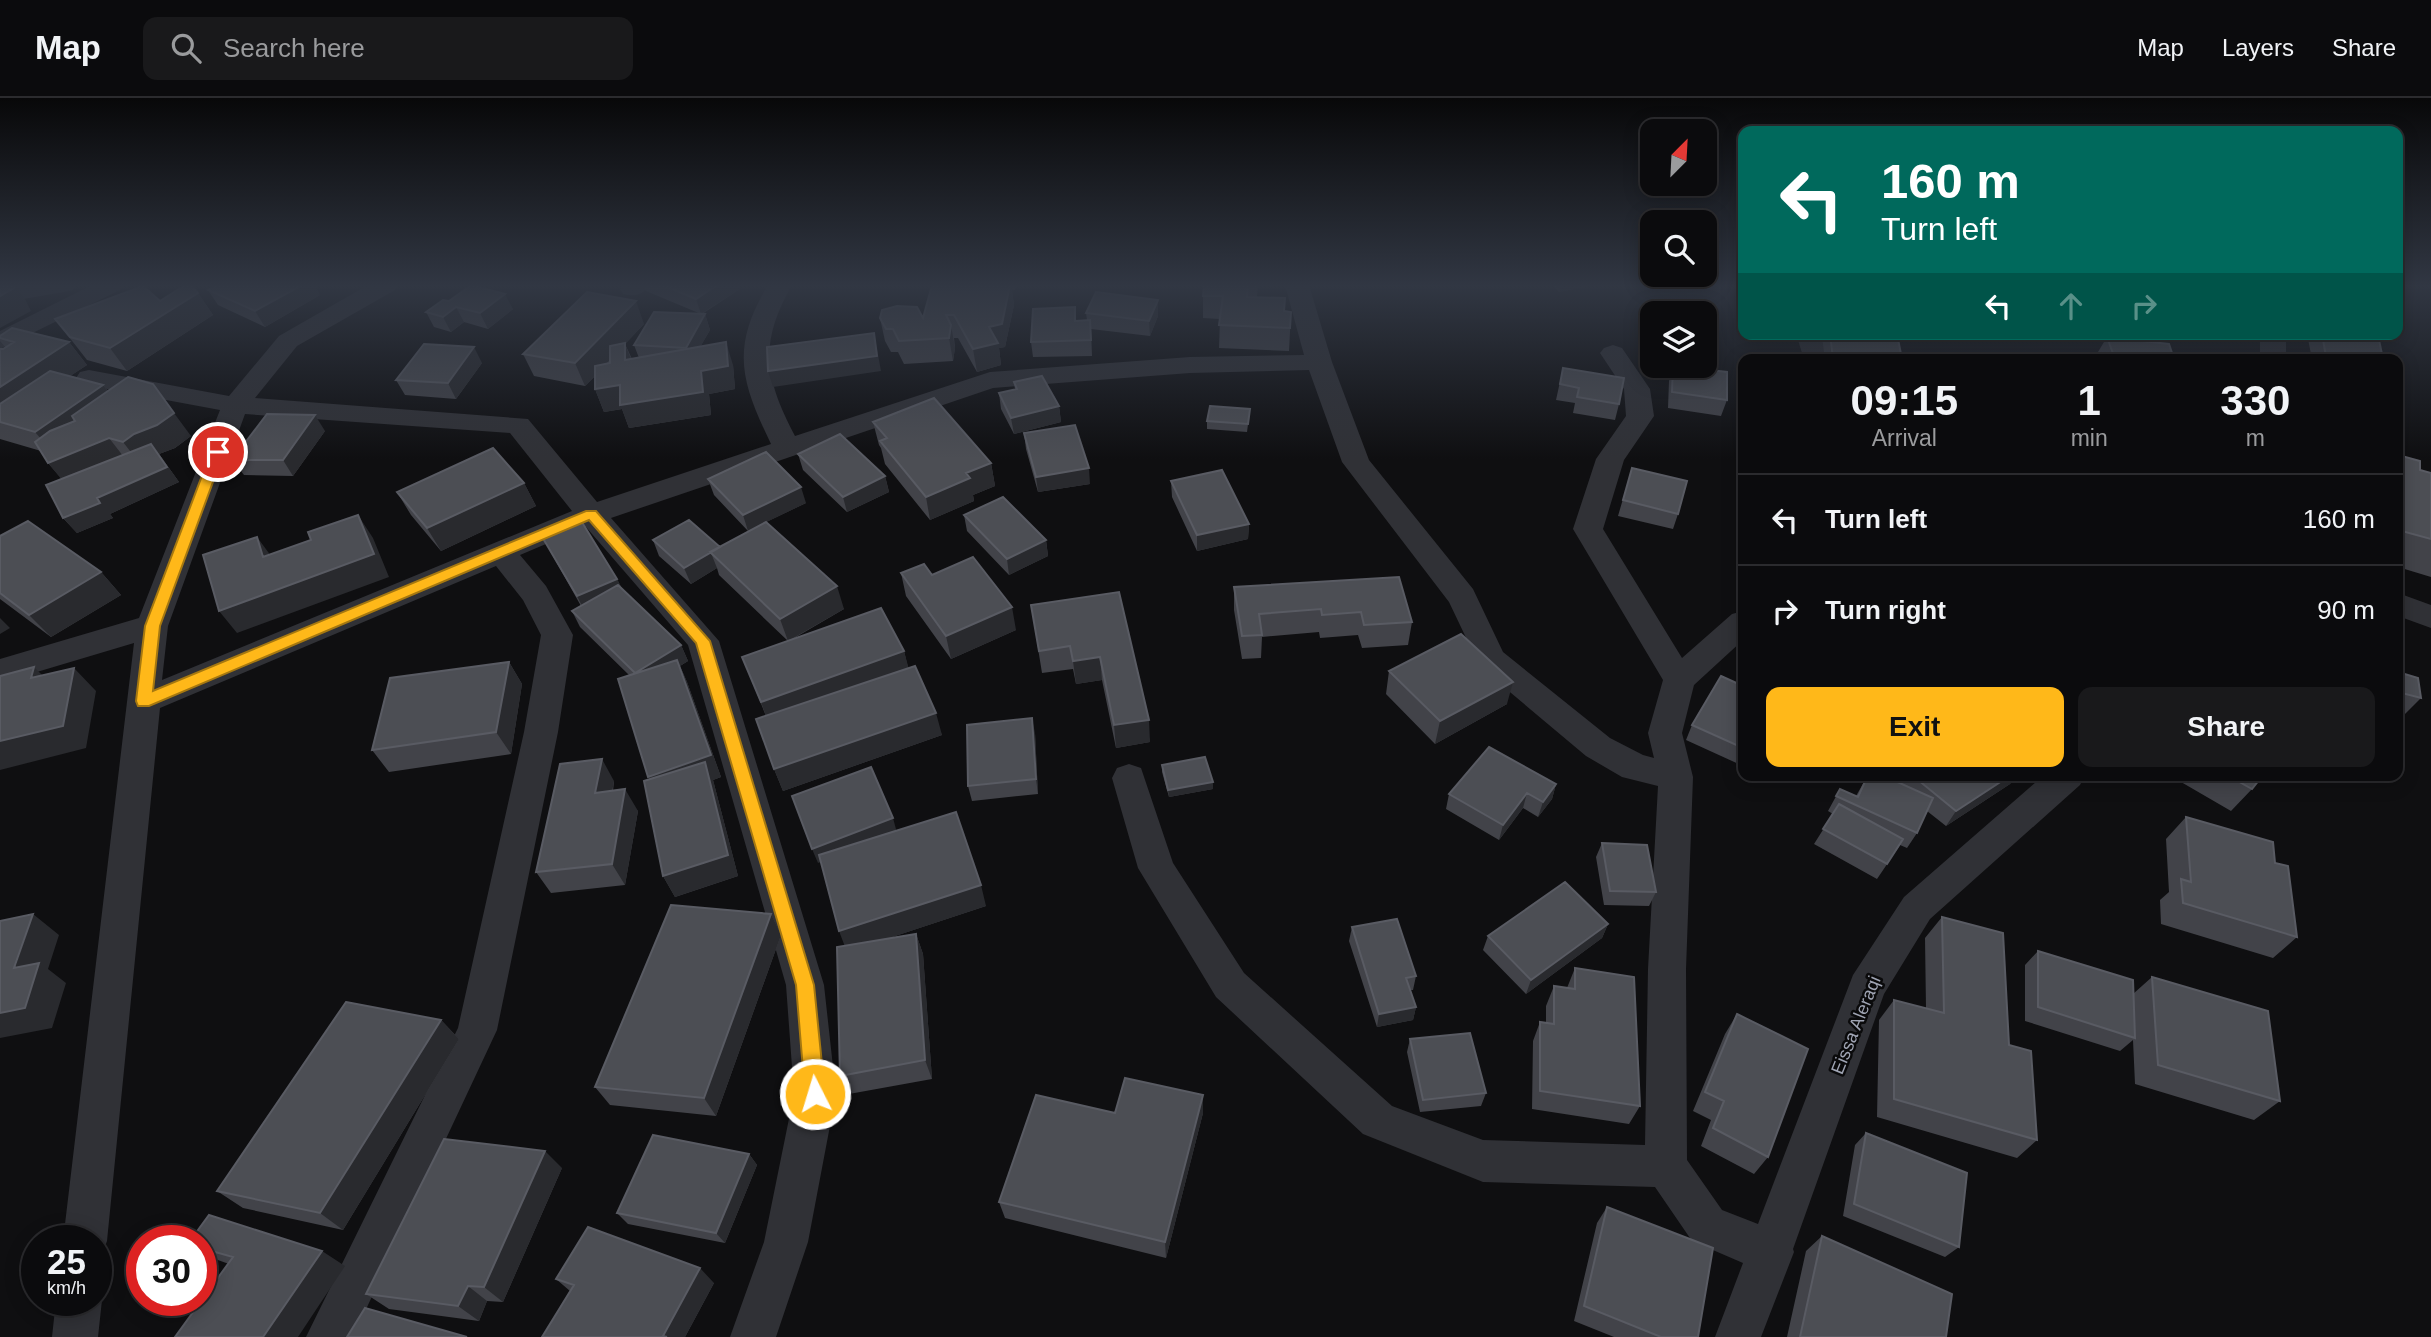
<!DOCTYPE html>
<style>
body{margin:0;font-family:Arial,sans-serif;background:#19191b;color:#f1f3f6;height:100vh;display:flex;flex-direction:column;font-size:26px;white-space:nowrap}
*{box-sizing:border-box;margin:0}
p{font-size:23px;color:#9a9b9d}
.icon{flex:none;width:38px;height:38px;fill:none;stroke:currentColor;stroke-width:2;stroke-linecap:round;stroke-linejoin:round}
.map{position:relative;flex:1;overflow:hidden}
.panel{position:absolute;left:1738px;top:256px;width:665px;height:427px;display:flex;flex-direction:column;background:#0b0b0d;border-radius:14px;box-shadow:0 4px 18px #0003,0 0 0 2px #2b2b2e}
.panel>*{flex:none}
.top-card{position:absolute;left:1738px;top:28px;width:665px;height:214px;border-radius:14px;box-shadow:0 4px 18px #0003,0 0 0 2px #2b2b2e;background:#00695c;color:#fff;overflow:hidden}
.needle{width:46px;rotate:24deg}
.controls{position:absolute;left:1640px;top:21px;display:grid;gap:14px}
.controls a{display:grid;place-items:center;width:77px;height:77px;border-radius:14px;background:#0b0b0d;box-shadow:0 4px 18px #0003,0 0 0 2px #2b2b2e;font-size:35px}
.speed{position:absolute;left:21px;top:1127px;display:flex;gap:14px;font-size:35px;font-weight:700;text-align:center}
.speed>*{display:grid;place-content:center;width:91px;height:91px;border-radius:50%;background:#0b0b0d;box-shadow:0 4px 18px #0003,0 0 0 2px #2b2b2e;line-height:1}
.speed small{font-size:18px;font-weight:400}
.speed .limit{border:10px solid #d22;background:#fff;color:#111}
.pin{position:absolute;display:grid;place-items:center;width:60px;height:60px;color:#fff;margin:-30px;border:4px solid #fff;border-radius:50%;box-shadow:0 2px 7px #0007}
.me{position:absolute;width:77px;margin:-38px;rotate:355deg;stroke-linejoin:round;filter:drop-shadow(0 0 5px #0008)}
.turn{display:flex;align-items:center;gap:24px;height:147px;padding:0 28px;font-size:32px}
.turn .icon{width:91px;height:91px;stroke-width:2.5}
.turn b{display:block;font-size:49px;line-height:60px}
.lanes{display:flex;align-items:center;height:66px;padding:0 28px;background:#0003;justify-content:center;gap:35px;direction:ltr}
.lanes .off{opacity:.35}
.eta{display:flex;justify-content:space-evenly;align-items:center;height:119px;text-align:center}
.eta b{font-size:42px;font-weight:600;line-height:49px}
.action{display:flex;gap:14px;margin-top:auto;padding:14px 28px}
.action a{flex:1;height:80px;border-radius:14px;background:#ffb819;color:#111;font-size:28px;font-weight:600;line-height:80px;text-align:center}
.action a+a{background:#19191b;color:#f1f3f6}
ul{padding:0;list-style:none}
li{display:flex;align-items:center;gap:21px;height:91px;padding:0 28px;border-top:2px solid #2b2b2e}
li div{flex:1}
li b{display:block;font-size:26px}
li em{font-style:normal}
header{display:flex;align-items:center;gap:42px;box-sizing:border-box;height:98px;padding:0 35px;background:#0b0b0d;border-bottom:2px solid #2b2b2e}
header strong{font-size:33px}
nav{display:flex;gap:38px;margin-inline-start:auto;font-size:24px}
.search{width:490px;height:63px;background:#19191b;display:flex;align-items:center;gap:18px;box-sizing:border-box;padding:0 24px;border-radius:14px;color:#9a9b9d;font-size:26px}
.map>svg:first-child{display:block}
</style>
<header>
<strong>Map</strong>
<div class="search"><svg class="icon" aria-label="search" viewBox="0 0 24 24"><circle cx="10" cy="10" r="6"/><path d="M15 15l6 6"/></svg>Search here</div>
<nav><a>Map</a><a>Layers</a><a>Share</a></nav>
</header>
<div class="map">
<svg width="2431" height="1239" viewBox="0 0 2431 1239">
<rect width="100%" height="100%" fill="#0f0f11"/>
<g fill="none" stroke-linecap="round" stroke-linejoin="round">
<path fill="#303136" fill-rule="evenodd" d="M21 187H76L73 192 64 194 0 205V191Z
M92 187H123L120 192 0 251V233Z
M368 187H398L395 192 297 248 255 300 528 321 597 404 771 346C741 284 730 250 768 187H792C758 246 765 281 795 338L990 274 1190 259 1304 257 1285 187H1309L1332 264 1369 362 1473 491 1503 554 1610 640 1643 657 1654 660 1648 635 1663 582 1573 431 1596 361 1626 318 1624 291 1600 255 1604 250 1613 247 1622 250 1650 291 1654 318 1624 362 1603 431 1682 560 1732 516 1743 513V542L1694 587 1682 635 1693 679 1686 871 1687 1062 1722 1112 1758 1126 1853 877 1904 799 2044 677H2085L2080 687 1930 821 1884 896 1793 1151 1794 1154 1761 1239H1715L1743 1165 1692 1143 1655 1089 1483 1084 1363 1036 1216 899 1138 770 1112 680 1117 670 1129 666 1141 670 1173 765 1244 875 1392 1008 1483 1042 1645 1047 1648 871 1658 688 1622 679 1586 658 1480 569 1449 504 1342 364 1309 272 1190 275 993 290 611 420 719 543 824 887 836 996 808 1144 776 1239H730L764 1144 794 996 786 887 688 547 586 429 520 457 546 488 573 537 558 634 497 932 353 1239H306L458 930 524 634 541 537 523 502 496 468 160 610 107 1143 101 1159 96 1160V1143H63L134 545 0 585V561L139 520 220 312 80 286 76 280 80 274 89 272 229 298 279 238ZM245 316 510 335 572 413 162 582 168 528Z
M623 187H650C643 197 635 199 623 196L620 191Z
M1796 236H1822L1830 261H1804Z
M2260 236H2286V261H2260Z
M2398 495 2431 507V530L2398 518Z
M96 1189 102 1202 98 1239H52L56 1202H96Z"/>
</g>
<path fill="#424349" d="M644 187H739L740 191 702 216H705L710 232 700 249 733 267 735 291 709 296 711 317 629 330 622 311 604 314 595 291V278L585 288 534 278 523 256 644 226 625 246 632 261 639 260 634 247 701 216 646 193Z
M932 187H1016L1015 192H1012L1014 207 1005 249 999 250 1001 267 977 274 958 240H954L955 250 953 263 904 266 898 254H891L885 243 880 220H923Z
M1204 187H1258L1257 199 1284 213 1291 214 1289 253 1219 250 1220 221 1203 220V198Z
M1553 187H1593L1559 194Z
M208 192 320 197 265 229 218 207Z
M198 195 213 217 127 273 87 262 55 221 160 203Z
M1158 202V218L1150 238 1091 231 1092 258 1033 259 1031 244 1076 223 1087 222 1086 215Z
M449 203 513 211 488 231 464 224 451 234 434 229 426 214Z
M1823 236H1897L1902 261H1825L1822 239Z
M1965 236H2001L1997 244Z
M2312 236H2375L2383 261H2312L2308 241Z
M0 238 69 244 87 267 70 278 103 287 108 293 191 338 175 350 159 356 179 384 110 416 113 420 77 435 63 420 62 381 48 365 41 353 0 341V251H3L6 250 0 243Z
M2107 239 2174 261H2100L2098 254Z
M482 265 456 301 405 297 396 282Z
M1673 268 1727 302 1721 318 1668 310 1669 283Z
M1563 270 1619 306 1615 322 1573 315 1575 305 1556 302Z
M1014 284 1059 308 1061 324 1014 336 1001 311 999 295 1015 292Z
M1250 311 1247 334 1207 331V323Z
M873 324 991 365 995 388 973 397 974 403 930 422 885 366 881 350 879 347Z
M325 333 293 378 244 377 232 362Z
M1024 335 1090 386 1038 394 1026 351Z
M798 356 885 378 889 394 847 414 803 372Z
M2398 357 2420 372 2431 375V479L2398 469Z
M1632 370 1678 416 1673 431 1618 418Z
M708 381 806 405 766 424 844 511 791 542 904 553 908 570 942 637 783 693 774 671 766 618 742 559 788 543 719 477 717 470 691 486 659 458 653 442 720 449 748 433 714 397Z
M1171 383 1249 426 1248 441 1197 453 1172 399Z
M524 385 536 408 441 453 411 417 397 394Z
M964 417 1046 442 1048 458 1009 477 967 433Z
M541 437 617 481 622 491 681 547 688 563 680 568 687 584 721 679 713 682 738 778 675 799 663 778 649 681 629 577 580 529 572 513 581 508Z
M0 438 101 474 121 497 51 539 0 501Z
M901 475 932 477 1016 532 951 561 906 498Z
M1234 489 1412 524 1408 547 1362 550 1358 537 1320 540 1319 534 1262 539 1261 560 1242 561 1234 512Z
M1119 494 1150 644 1116 650 1102 582 1076 586 1073 571 1042 575 1031 507Z
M509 564 522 586 511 656 389 674 372 652Z
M1389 573 1507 606 1435 646 1386 596Z
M2398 574 2421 600 2405 616 2400 614 2403 632 2398 637Z
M1743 588V668L1686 642 1692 627Z
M1035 635 1038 696 972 703 968 688Z
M1162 667 1213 684V691L1169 699 1162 674Z
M1868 677 1887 679 1888 677H2017L2010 686 1946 728 1927 713 1917 735 1907 750 1900 747 1877 781 1814 746 1833 716 1828 713 1840 691 1856 698Z
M2169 677H2263L2252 691 2231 713Z
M614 683 613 693 638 713 625 787 551 795 536 774Z
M1556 686 1552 701 1538 719 1523 710 1499 742 1446 711 1449 696Z
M2186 719 2275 765 2297 839 2273 860 2161 826 2160 802 2169 794 2166 741Z
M897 733 986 808 889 840 916 836 923 856 932 981 849 996 840 978 845 847 821 764 818 765Z
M1602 745 1656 794 1649 808 1604 807 1596 759Z
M771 816 781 837 716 1018 610 1007 595 989Z
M1942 819 2009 947 2037 1042 2017 1060 1877 1019 1879 922 1894 902 1926 911 1925 840Z
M1608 826 1602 840 1526 896 1483 852 1488 838Z
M1352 829 1416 878 1413 892H1410L1416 909 1413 922 1377 929 1349 843Z
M2038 853 2133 896 2152 879 2280 1003 2254 1022 2135 986 2133 942 2120 953 2025 923V867Z
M1575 870 1640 1008 1629 1026 1532 1011 1533 943 1540 924 1546 925V908L1554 888 1567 890Z
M1737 916 1768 1059 1754 1076 1701 1048 1711 1022 1693 1013 1725 936Z
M441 922 459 941 343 1132 243 1110 217 1093Z
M1410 941 1486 995 1481 1008 1420 1014 1407 954Z
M1203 1015 1166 1160 1005 1120 999 1104Z
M1866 1035 1959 1149 1945 1159 1843 1118 1855 1047Z
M749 1056 757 1067 725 1145 628 1126 617 1115Z
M562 1070 503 1204 487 1203 479 1223 389 1211 366 1196Z
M1607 1109 1698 1239H1614L1574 1223 1597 1125Z
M1822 1138 1946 1239H1787L1806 1153Z
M201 1143 345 1168 229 1166 215 1161 201 1153Z
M556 1181 714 1185 685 1239H542L570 1193Z"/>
<path fill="#292a2e" d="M12 187H14L25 201 31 213 0 230V198Z
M302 187H315L320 197 265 229 255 213Z
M717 187H739L740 191 701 216 696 201Z
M1010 187H1011L1014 207 1005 249 999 250 1001 267 977 274 973 251 989 229Z
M1561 187H1593L1559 194Z
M198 195 213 217 127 273 110 250Z
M505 196 513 211 488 231 480 215Z
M1158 202V218L1150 238 1149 223Z
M636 203 644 226 625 246 634 268 625 262V246L585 288 575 265Z
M456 209 464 224 451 234 443 219Z
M705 216 710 232 691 265 686 250Z
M951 227 955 250 953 263 949 240Z
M874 235 881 273 773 289 768 273Z
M69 244 87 267 1 324H0V289Z
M726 244 733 267 735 291 709 296 711 317 629 330 622 311 604 314 595 291 701 273Z
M474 249 482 265 456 301 448 285Z
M103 287 121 310 55 357 35 334Z
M1059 308 1061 324 1014 336 1011 320Z
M174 315 191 338 175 350 159 356 179 384 110 416 113 420 77 435 63 420 97 400 141 367 123 344 134 336Z
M315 317 325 333 293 378 283 362Z
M109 340 127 363 67 388 48 365Z
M991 365 995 388 973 397 974 403 930 422 926 399 966 375Z
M1089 370 1090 386 1038 394 1036 379Z
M885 378 889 394 847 414 843 399Z
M524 385 536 408 441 453 427 430Z
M801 389 806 405 748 433 743 417Z
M358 417 373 440 389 479 237 535 219 513Z
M1249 426 1248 441 1197 453V437Z
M257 439 274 462 263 459Z
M1046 442 1048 458 1009 477 1007 461Z
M711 455 717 470 691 486 684 470Z
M101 474 121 497 51 539 29 517Z
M617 481 625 496 585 514 577 498Z
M837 488 844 511 788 543 780 521Z
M1012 509 1016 532 951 561 946 538Z
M0 520 10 530 0 536Z
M681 547 688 563 680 568 687 584 721 679 713 682 738 778 675 799 663 778 660 701 648 679 635 575Z
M904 553 910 575 769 627 761 604Z
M1100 559 1102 582 1076 586 1073 563Z
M509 564 522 586 511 656 496 634Z
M34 569 57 592 31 580Z
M74 570 96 593 86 650 0 672V643Z
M1513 584 1507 606 1435 646 1440 623Z
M936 615 942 637 783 693 774 671Z
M1032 620 1035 635 1038 696 1036 681Z
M1149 622 1150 644 1116 650 1114 627Z
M602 661 614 683 608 716 595 695Z
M2011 677H2017L2010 686 1946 728 1956 713Z
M1213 684V691L1169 699 1168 692Z
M1556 686 1552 701 1538 719 1543 704Z
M625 691 638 713 625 787 612 766Z
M1527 695 1523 710 1499 742 1503 727Z
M893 720 897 735 818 765 812 751Z
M981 787 986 808 847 854 839 833Z
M33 816 59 837 48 871 66 885 52 930 0 940V915Z
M771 816 781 837 716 1018 704 1000Z
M1608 826 1602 840 1526 896 1531 882Z
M916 836 923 856 932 981 925 962Z
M1416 909 1413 922 1377 929 1379 916Z
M441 922 459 941 343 1132 320 1115Z
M1203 997V1015L1166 1160 1165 1144Z
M545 1053 562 1070 503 1204 484 1189Z
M749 1056 757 1067 725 1145 716 1135Z
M322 1153 345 1168 298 1239H263Z
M700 1170 714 1185 685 1239H664L663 1238Z
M468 1188 487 1203 479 1223 458 1208Z"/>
<path fill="#4c4e54" stroke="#595b63" stroke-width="2" d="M0 187H12L14 190 0 198Z
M185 187H191L198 195 110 250 70 239 55 221 143 188 160 203Z
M217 187H302L255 213 208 192Z
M471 187 505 196 480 215 456 209 443 219 426 214 443 202 449 203Z
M663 187H717L696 201Z
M932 187H1010L1002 226 989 229 998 245 973 251 954 217H946L951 227 949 240 899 243 893 231H886L880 220 882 212 897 208 917 209 923 220Z
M1204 187H1257H1248L1247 199 1285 200 1284 213 1291 214 1290 230 1219 227 1223 198H1203Z
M587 194 636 203 575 265 523 256Z
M1096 194 1158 202 1149 223 1086 215Z
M1075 209V223L1090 222 1091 242 1031 244 1033 211Z
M654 214 705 216 686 250 634 247Z
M12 230 69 244 0 289V251H3L14 244 0 240V238Z
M874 235 877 258 768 273 767 249Z
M1830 236H1897L1902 261H1833Z
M2322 236 2378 237 2383 261H2335L2326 259Z
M2107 239 2169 246 2174 261H2115Z
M726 244 728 268 701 273 703 294 620 307V287L595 291V268L610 265V248L625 245V262Z
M424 246 474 249 448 285 396 282Z
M1673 268 1727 274V302L1672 294Z
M1563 270 1624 280 1619 306 1577 299 1579 290 1560 286Z
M50 273 103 287 35 334 0 324V306Z
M1042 278 1059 308 1011 320 999 295 1017 291 1014 284Z
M128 279 153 286 174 315 157 327 134 336 123 344 109 340 48 365 35 344 50 333 75 323 72 318Z
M934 300 991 365 966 375 970 380 926 399 880 343 887 340 873 324Z
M1210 308 1250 311 1248 326 1207 323Z
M267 316 315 317 283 362H232Z
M1075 327 1089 370 1036 379 1024 335Z
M840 336 885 378 843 399 798 356Z
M151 346 167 369 97 400 100 405 63 420 46 387Z
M493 350 524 385 427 430 397 394Z
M766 354 801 389 743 417 708 381Z
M2398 357 2420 363V372L2431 375V441L2398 432Z
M1632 370 1687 383 1678 416 1623 402Z
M1222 372 1249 426 1197 437 1171 383Z
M1003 399 1046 442 1007 461 964 417Z
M358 417 374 456 219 513 203 457 257 439 263 459 311 442 308 434Z
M580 421 617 481 577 498 541 437Z
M689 422 720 449 684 470 653 442Z
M28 423 101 474 29 517 0 495V438Z
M766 424 837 488 780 521 710 454Z
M973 459 1012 509 946 538 901 475 924 466 932 477Z
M1399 479 1412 524 1364 527 1361 514 1322 517 1321 511 1259 516 1262 537 1242 538 1234 489Z
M618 487 681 547 635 575 572 513Z
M1119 494 1149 622 1114 627 1100 559 1073 563 1070 548 1039 553 1031 507Z
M881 510 904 553 761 604 742 559Z
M2398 510 2400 511 2398 532Z
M1461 536 1513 584 1440 623 1389 573Z
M677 562 711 657 648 679 618 581Z
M509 564 496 634 372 652 390 580Z
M915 568 936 615 774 671 756 621Z
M34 569 31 580 74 570 63 628 0 643V578Z
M2398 574 2418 580 2421 600 2398 594 2403 632 2398 631Z
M1721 578 1743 588V650L1692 627Z
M1032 620 1036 681 968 688 967 627Z
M1489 649 1556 686 1543 704 1527 695 1503 727 1449 696Z
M1205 659 1213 684 1168 692 1162 667Z
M602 661 595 695 625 691 612 766 536 774 560 666Z
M705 664 728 757 663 778 644 683Z
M871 669 893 720 812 751 792 698Z
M1868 677H1882L1933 700 1917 735 1836 698 1840 691 1858 699Z
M1912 677H2011L1956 713Z
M2227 677H2263L2252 691Z
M1839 706 1903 741 1887 766 1823 731Z
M956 714 981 787 839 833 819 757Z
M2186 719 2273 744 2275 765 2288 768 2297 839 2183 805 2181 781 2191 784Z
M1602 745 1647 747 1656 794 1610 793Z
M1565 784 1608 826 1531 882 1488 838Z
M671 807 771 816 704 1000 595 989Z
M33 816 14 870 39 865 25 910 0 915V823Z
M1942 819 2003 835 2009 947 2031 953 2037 1042 1894 1001V902L1944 915Z
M1397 821 1416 878 1406 880 1416 909 1379 916 1352 829Z
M916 836 925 962 840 978 837 849Z
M2038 853 2133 882 2135 940 2038 909Z
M1575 870 1634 879 1640 1008 1540 993V924L1554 926V888L1575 891Z
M2152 879 2268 913 2280 1003 2158 967Z
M346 904 441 922 320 1115 217 1093Z
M1737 916 1808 951 1768 1059 1713 1030 1724 1003 1705 994Z
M1470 935 1486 995 1423 1002 1410 941Z
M1125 980 1203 997 1165 1144 999 1104 1036 997 1115 1015Z
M1866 1035 1967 1075 1959 1149 1854 1106Z
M653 1037 749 1056 716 1135 617 1115Z
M444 1041 545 1053 484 1189 468 1188 458 1208 366 1196Z
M1607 1109 1713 1150 1698 1239H1661L1584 1208Z
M209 1117 322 1153 263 1239H175L233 1159 201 1150V1143H190Z
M588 1129 700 1170 663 1238 667 1239H542L574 1187 556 1181Z
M1822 1138 1952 1196 1946 1239H1800Z
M365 1210 467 1239H347Z"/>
<linearGradient id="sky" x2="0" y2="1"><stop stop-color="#080809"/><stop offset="0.52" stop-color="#313743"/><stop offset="1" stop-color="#313743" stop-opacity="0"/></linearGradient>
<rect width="2431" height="361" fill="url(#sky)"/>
<path fill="#ffb819" stroke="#a67810" stroke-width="2" d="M218 349 224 354 160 528 153 593 586 413H596L710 543 814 887 825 996 822 1002 815 1005 808 1002 805 996 796 887 696 545 589 422 149 608H138L136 603 145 528 211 354Z"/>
<g text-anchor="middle" stroke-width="5" stroke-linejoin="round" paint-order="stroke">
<g font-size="18" fill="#9fa4b3" stroke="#0a0a0b">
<text transform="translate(1856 927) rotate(-68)" y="6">Eissa Aleraqi</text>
</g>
</g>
</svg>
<div class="controls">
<a><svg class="needle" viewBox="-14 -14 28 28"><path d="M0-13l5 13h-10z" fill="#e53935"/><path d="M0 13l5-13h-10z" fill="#9a9b9d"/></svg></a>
<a><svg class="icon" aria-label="search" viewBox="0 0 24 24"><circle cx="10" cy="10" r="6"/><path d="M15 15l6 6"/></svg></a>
<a><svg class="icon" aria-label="layers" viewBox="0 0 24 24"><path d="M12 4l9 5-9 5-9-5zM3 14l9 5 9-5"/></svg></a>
</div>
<div class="speed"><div>25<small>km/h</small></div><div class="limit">30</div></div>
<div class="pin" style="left:218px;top:354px;background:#d93025"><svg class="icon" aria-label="arrive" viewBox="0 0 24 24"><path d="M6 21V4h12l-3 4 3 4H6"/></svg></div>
<svg class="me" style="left:815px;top:996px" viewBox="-20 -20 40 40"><circle r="17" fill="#ffb819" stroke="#fff" stroke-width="3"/><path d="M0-11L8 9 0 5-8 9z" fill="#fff"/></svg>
<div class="top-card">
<div class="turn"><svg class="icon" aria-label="left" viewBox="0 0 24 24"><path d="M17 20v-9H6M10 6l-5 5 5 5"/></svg><div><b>160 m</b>Turn left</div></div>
<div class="lanes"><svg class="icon" aria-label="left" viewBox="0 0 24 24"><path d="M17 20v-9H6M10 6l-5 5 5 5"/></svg><svg class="icon off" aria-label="ahead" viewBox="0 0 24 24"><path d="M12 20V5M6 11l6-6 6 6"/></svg><svg class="icon off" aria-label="right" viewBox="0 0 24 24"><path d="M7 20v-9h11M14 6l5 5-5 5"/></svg></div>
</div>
<section class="panel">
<div class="eta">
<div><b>09:15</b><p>Arrival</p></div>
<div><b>1</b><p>min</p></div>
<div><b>330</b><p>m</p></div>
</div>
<ul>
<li><svg class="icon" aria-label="left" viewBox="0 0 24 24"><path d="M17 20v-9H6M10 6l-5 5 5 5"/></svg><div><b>Turn left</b></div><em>160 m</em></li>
<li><svg class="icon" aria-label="right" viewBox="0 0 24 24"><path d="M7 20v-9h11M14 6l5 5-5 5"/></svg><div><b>Turn right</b></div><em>90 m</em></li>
</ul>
<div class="action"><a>Exit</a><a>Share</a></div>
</section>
</div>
